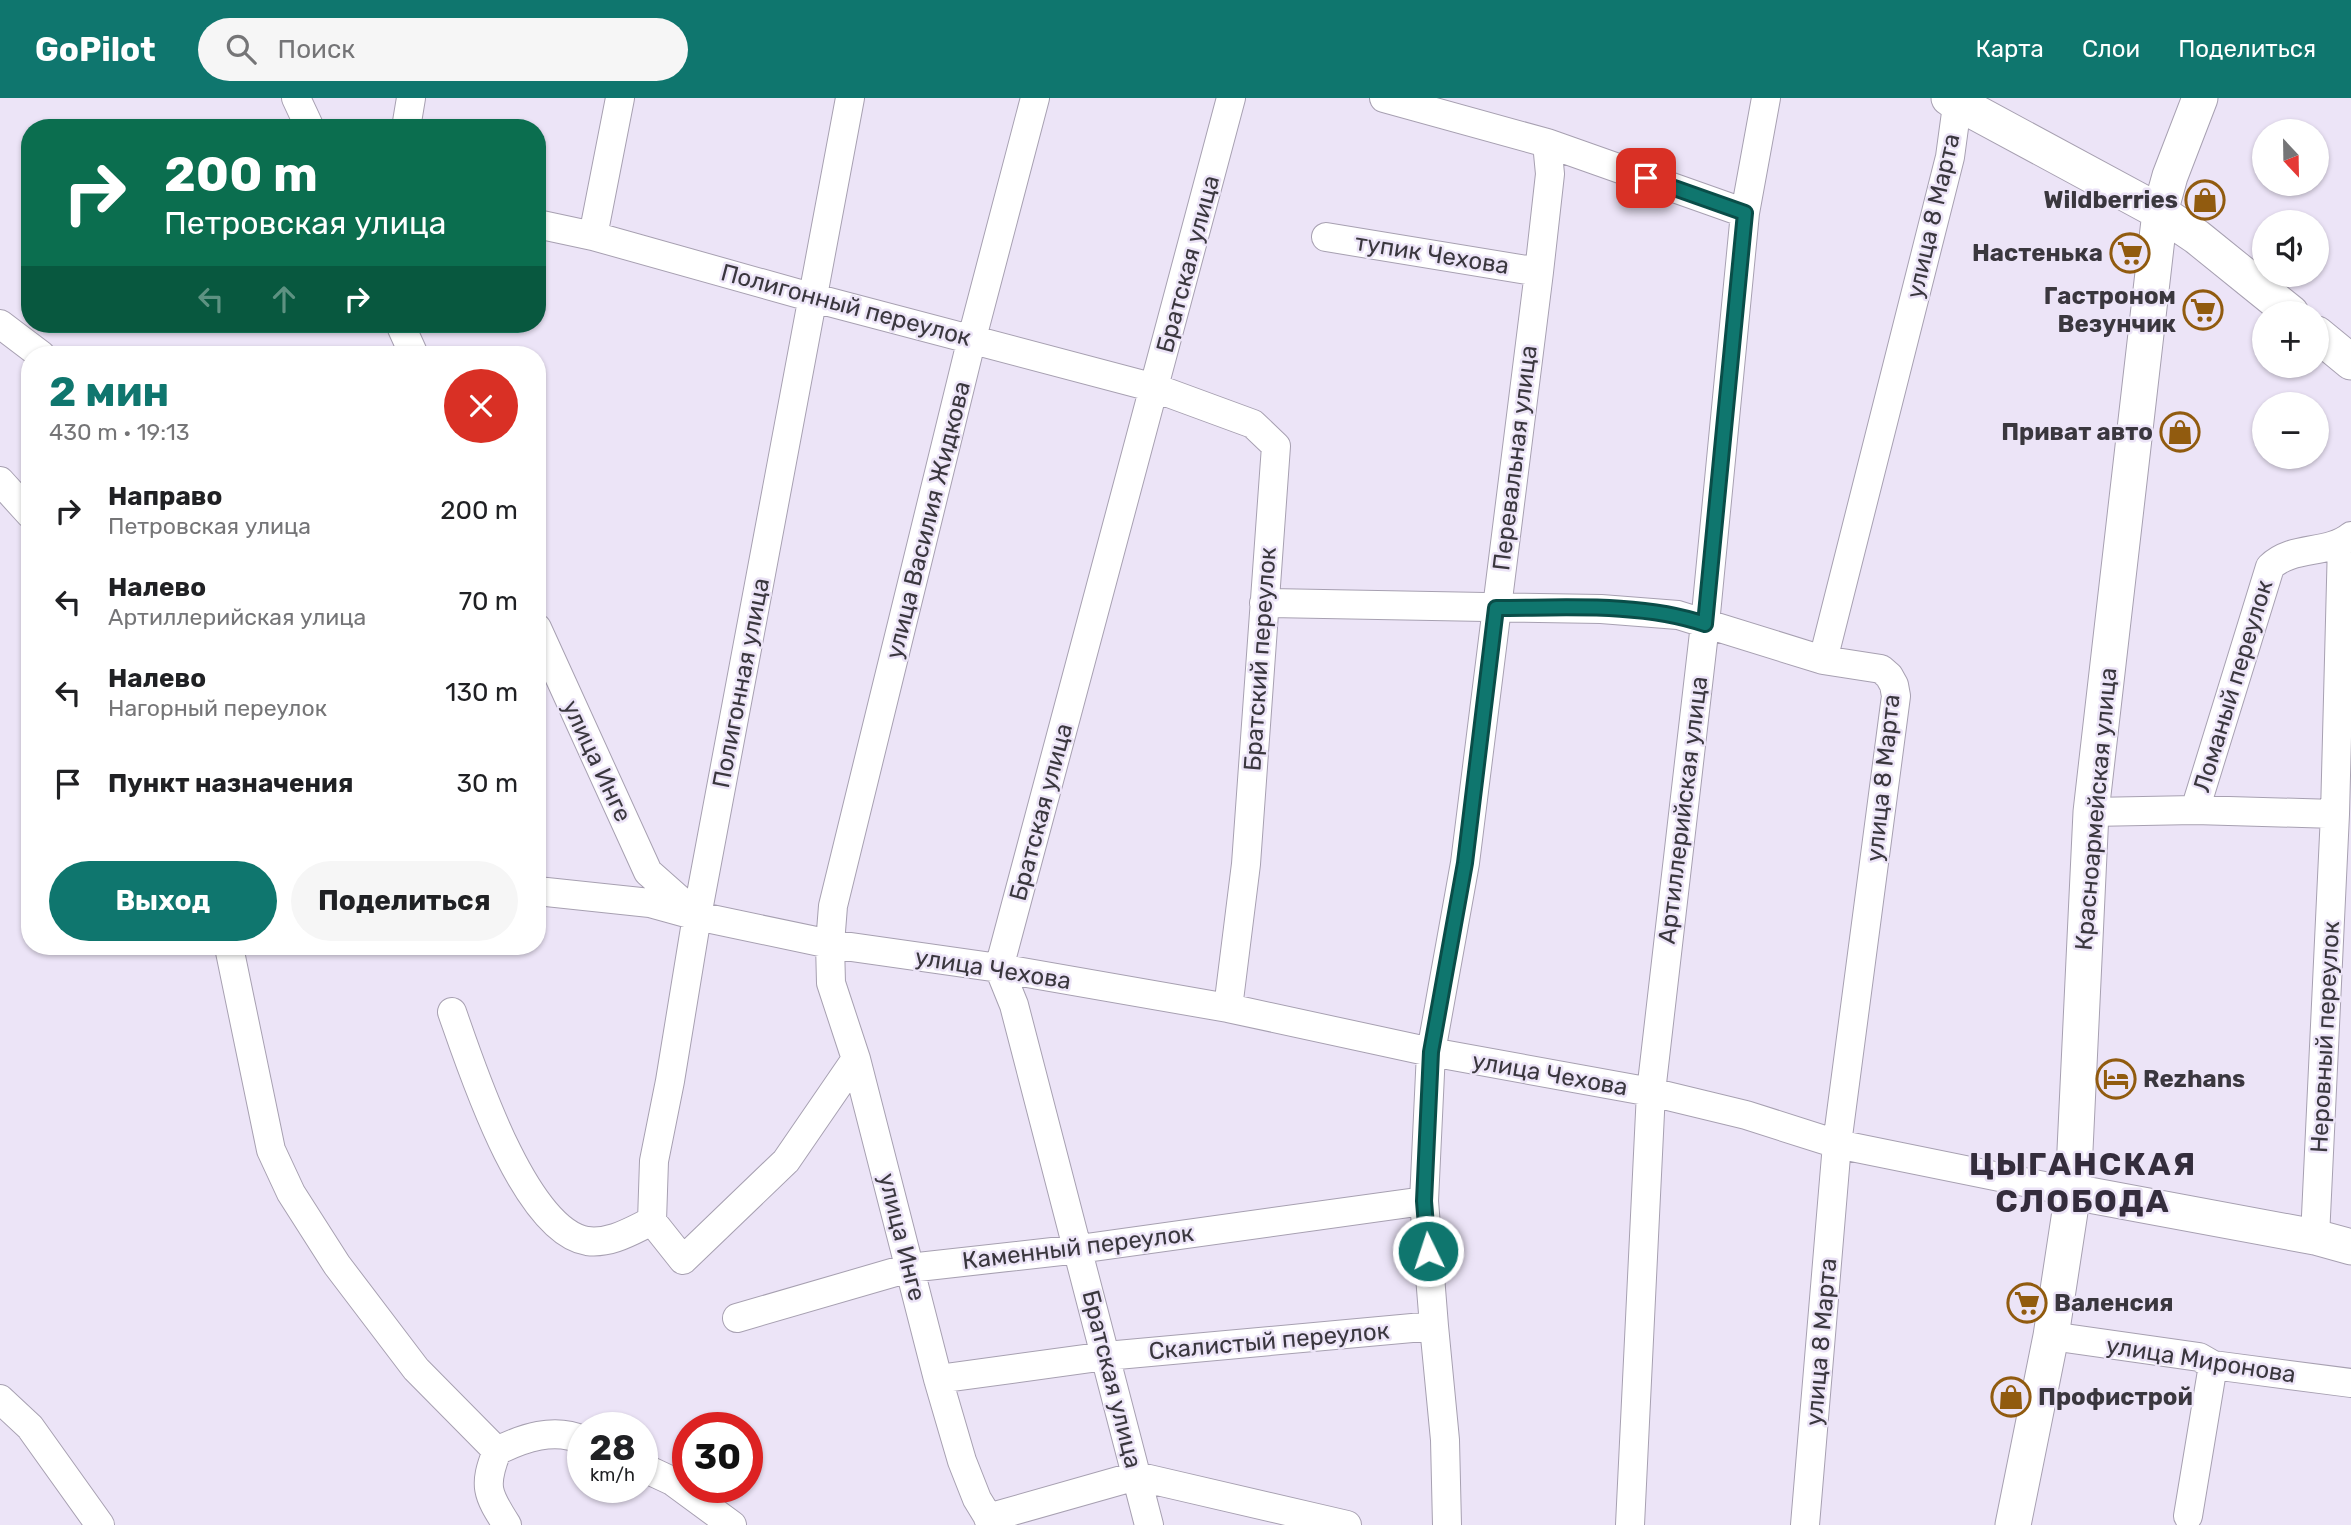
<!DOCTYPE html>
<html lang="ru">
<meta charset="utf-8">
<style>
body{margin:0;font-family:Rubik,sans-serif;background:#f6f6f6;color:#202124;height:100vh;display:flex;flex-direction:column;font-size:26px;white-space:nowrap}
*{box-sizing:border-box;margin:0}
p{font-size:23px;color:#757577}
.icon{flex:none;width:38px;height:38px;fill:none;stroke:currentColor;stroke-width:2;stroke-linecap:round;stroke-linejoin:round}
.map{position:relative;flex:1;overflow:hidden}
.panel{position:absolute;left:21px;top:248px;width:525px;height:609px;display:flex;flex-direction:column;background:#fff;border-radius:28px;box-shadow:0 2px 5px #0004}
.panel>*{flex:none}
.guide{position:absolute;left:21px;top:21px;width:525px;height:214px;border-radius:28px;box-shadow:0 2px 5px #0004;background:#0b6e4f;color:#fff;overflow:hidden}
.needle{width:46px;rotate:158deg}
.buttons{position:absolute;left:2252px;top:21px;display:grid;gap:14px}
.buttons a{display:grid;place-items:center;width:77px;height:77px;border-radius:50%;background:#fff;box-shadow:0 2px 5px #0004;font-size:35px}
.speed{position:absolute;left:567px;top:1314px;display:flex;gap:14px;font-size:35px;font-weight:700;text-align:center}
.speed>*{display:grid;place-content:center;width:91px;height:91px;border-radius:50%;background:#fff;box-shadow:0 2px 5px #0004;line-height:1}
.speed small{font-size:18px;font-weight:400}
.speed .limit{border:10px solid #d22;background:#fff;color:#111}
.pin{position:absolute;display:grid;place-items:center;width:60px;height:60px;color:#fff;margin:-30px;border-radius:14px;box-shadow:0 4px 10px #0006}
.me{position:absolute;width:77px;margin:-38px;rotate:356deg;stroke-linejoin:round;filter:drop-shadow(0 0 5px #0008)}
.turn{display:flex;align-items:center;gap:24px;height:147px;padding:0 28px;font-size:32px}
.turn .icon{width:91px;height:91px;stroke-width:2.5}
.turn b{display:block;font-size:49px;line-height:60px}
.lanes{display:flex;align-items:center;height:66px;padding:0 28px;background:#0003;justify-content:center;gap:35px;direction:ltr}
.lanes .off{opacity:.35}
.round{display:grid;place-items:center;flex:none;width:74px;height:74px;border-radius:37px;background:#f6f6f6}
.summary{display:flex;align-items:center;justify-content:space-between;height:119px;padding:0 28px}
h1{font-size:42px;font-weight:700;line-height:52px;color:#0f766e}
.cta{display:flex;gap:14px;margin-top:auto;padding:14px 28px}
.cta a{flex:1;height:80px;border-radius:42px;background:#0f766e;color:#fff;font-size:28px;font-weight:700;line-height:80px;text-align:center}
.cta a+a{background:#f6f6f6;color:#202124}
ul{padding:0;list-style:none}
li{display:flex;align-items:center;gap:21px;height:91px;padding:0 28px}
li div{flex:1}
li b{display:block;font-size:26px}
li em{font-style:normal}
header{display:flex;align-items:center;gap:42px;box-sizing:border-box;height:98px;padding:0 35px;background:#0f766e;color:#fff}
header strong{font-size:33px}
nav{display:flex;gap:38px;margin-inline-start:auto;font-size:24px}
.search{width:490px;height:63px;background:#f6f6f6;display:flex;align-items:center;gap:18px;box-sizing:border-box;padding:0 24px;border-radius:38px;color:#757577;font-size:26px}
.map>svg:first-child{display:block}
</style>
<header>
<strong>GoPilot</strong>
<div class="search"><svg class="icon" aria-label="search" viewBox="0 0 24 24"><circle cx="10" cy="10" r="6"/><path d="M15 15l6 6"/></svg>Поиск</div>
<nav><a>Карта</a><a>Слои</a><a>Поделиться</a></nav>
</header>
<div class="map">
<svg width="2351" height="1427" viewBox="0 0 2351 1427">
<rect width="100%" height="100%" fill="#ece4f7"/>
<g fill="none" stroke-linecap="round" stroke-linejoin="round">
<g stroke="#a7a0b1" stroke-width="30">
<path id="minor" d="M296 0 310 30
M850 0 697 818 670 983 654 1063 652 1123 683 1162 786 1063 856 961
M1384 0 1547 45 1745 115
M406 30 411 0
M537 126 593 138 814 200 1155 290 1253 326 1276 348 1246 766 1228 910
M593 138 620 0
M1326 139 1539 174
M0 226 41 257
M400 226 414 257
M0 383 30 416
M1264 505 1601 511 1678 517 1823 562 1881 571 1889 578 1894 587 1896 598 1837 1046 1805 1427
M537 530 648 774 692 813
M1823 562 1950 59 1958 0
M2195 712 2270 469C2292 447 2328 457 2351 438
M2091 714 2195 712 2335 716
M537 793 650 805 697 818 830 846 999 870 1228 910 1431 954 1651 994 1746 1017 1837 1046 2073 1094
M229 849 271 1052 291 1095 337 1167 416 1271 497 1353C483 1388 487 1396 507 1427
M452 914C471 968 524 1133 587 1143 611 1146 631 1133 652 1123
M2315 1139 2335 716 2342 445
M737 1220 909 1170 1079 1151 1424 1103
M2051 1238 2199 1259 2213 1267 2351 1285
M938 1281 1106 1258 1434 1228
M0 1301 30 1329 100 1427
M497 1353C523 1340 554 1329 583 1342
M642 1369 672 1383 732 1427
M2188 1418 2213 1267
M988 1420 1136 1378 1347 1427
M993 1427 977 1401 962 1363 938 1281 856 961 831 885 830 846 833 808 972 240 1035 0
M1149 1427 1014 907 999 870 1231 0
M1447 1427 1445 1342 1434 1228 1424 1103 1431 954 1465 765 1539 174 1550 76 1547 45
M1630 1427 1651 994 1705 526 1745 115 1766 0"/>
</g>
<g stroke="#a7a0b1" stroke-width="37">
<path id="major" d="M1949 0 2160 114 2197 139 2291 215
M2317 236 2351 264
M2073 1094 2315 1139 2351 1149
M2013 1427 2051 1238 2073 1094 2091 714 2160 114 2170 78 2200 0"/>
</g>
<use href="#minor" stroke="#fff" stroke-width="28"/>
<use href="#major" stroke="#fff" stroke-width="35"/>
</g>
<g fill="none" stroke-linecap="round" stroke-linejoin="round">
<g stroke="#0a4d48" stroke-width="18">
<path id="route" d="M1428 1153 1424 1103 1431 954 1465 765 1496 510C1563 510 1641 504 1705 526L1745 115 1646 80"/>
</g>
<use href="#route" stroke="#0f766e" stroke-width="12"/>
</g>
<defs>
<g id="shop-ring" transform="scale(2.0125)"><circle r="9.5" fill="#ece4f7" stroke="#915b0f" stroke-width="1.5"/><path d="M-5-2.5h2.3a2.7 3.5 0 0 1 5.4 0H5L5.5 6h-11ZM-1.5-2.5h3a1.5 2.3 0 0 0-3 0Z" fill="#915b0f"/></g>
<g id="supermarket-ring" transform="scale(2.0125)"><circle r="9.5" fill="#ece4f7" stroke="#915b0f" stroke-width="1.5"/><path d="M-6-5.5h2.5l.6 2H6L4.5 2H-2.5L-4.4-4H-6ZM-1.5 3.2a1.3 1.3 0 1 0 .1 0ZM3 3.2a1.3 1.3 0 1 0 .1 0Z" fill="#915b0f"/></g>
<g id="hotel-ring" transform="scale(2.0125)"><circle r="9.5" fill="#ece4f7" stroke="#915b0f" stroke-width="1.5"/><path d="M-6-4.5h1.5V1H6V5H4.5V3h-9V5H-6ZM-4 0a1.8 1.8 0 1 1 3.6 0ZM.5 0V-2.5h3Q6-2.5 6 0Z" fill="#915b0f"/></g>
</defs>
<g fill-rule="evenodd">
<use href="#shop-ring" x="2205" y="102"/>
<use href="#supermarket-ring" x="2130" y="155"/>
<use href="#supermarket-ring" x="2203" y="212"/>
<use href="#shop-ring" x="2180" y="334"/>
<use href="#hotel-ring" x="2116" y="981"/>
<use href="#supermarket-ring" x="2027" y="1205"/>
<use href="#shop-ring" x="2011" y="1299"/>
</g>
<g text-anchor="middle" stroke-width="5" stroke-linejoin="round" paint-order="stroke">
<g font-size="24" font-weight="bold" fill="#3a373e" stroke="#ece4f7" text-anchor="end">
<text x="2178" y="110">Wildberries</text>
<text x="2103" y="163">Настенька</text>
<text x="2176" y="206">Гастроном<tspan x="2176" dy="28">Везунчик</tspan></text>
<text x="2153" y="342">Приват авто</text>
<text x="2143" y="989" text-anchor="start">Rezhans</text>
<text x="2054" y="1213" text-anchor="start">Валенсия</text>
<text x="2038" y="1307" text-anchor="start">Профистрой</text>
</g>
<g font-size="24" fill="#3a373e" stroke="#ece4f7">
<text transform="translate(1933 118) rotate(-77)" y="8">улица 8 Марта</text>
<text transform="translate(1432 156) rotate(9)" y="8">тупик Чехова</text>
<text transform="translate(1188 166) rotate(-75)" y="8">Братская улица</text>
<text transform="translate(846 207) rotate(15)" y="8">Полигонный переулок</text>
<text transform="translate(1515 360) rotate(-83)" y="8">Перевальная улица</text>
<text transform="translate(928 422) rotate(-76)" y="8">улица Василия Жидкова</text>
<text transform="translate(1260 561) rotate(-86)" y="8">Братский переулок</text>
<text transform="translate(741 585) rotate(-79)" y="8">Полигонная улица</text>
<text transform="translate(2233 588) rotate(-73)" y="8">Ломаный переулок</text>
<text transform="translate(597 663) rotate(65)" y="8">улица Инге</text>
<text transform="translate(1883 680) rotate(-84)" y="8">улица 8 Марта</text>
<text transform="translate(2096 711) rotate(-85)" y="8">Красноармейская улица</text>
<text transform="translate(1683 712) rotate(-83)" y="8">Артиллерийская улица</text>
<text transform="translate(1041 714) rotate(-75)" y="8">Братская улица</text>
<text transform="translate(993 871) rotate(9)" y="8">улица Чехова</text>
<text transform="translate(2325 939) rotate(-87)" y="8">Неровный переулок</text>
<text transform="translate(1550 976) rotate(10)" y="8">улица Чехова</text>
<text transform="translate(902 1139) rotate(76)" y="8">улица Инге</text>
<text transform="translate(1078 1149) rotate(-7)" y="8">Каменный переулок</text>
<text transform="translate(1269 1243) rotate(-5)" y="8">Скалистый переулок</text>
<text transform="translate(1821 1244) rotate(-85)" y="8">улица 8 Марта</text>
<text transform="translate(2201 1262) rotate(9)" y="8">улица Миронова</text>
<text transform="translate(1112 1281) rotate(76)" y="8">Братская улица</text>
</g>
<g font-size="32" font-weight="bold" letter-spacing="2" fill="#342d3c" stroke="#ece4f7">
<text x="2083" y="1077">ЦЫГАНСКАЯ<tspan x="2083" dy="37">СЛОБОДА</tspan></text>
</g>
</g>
</svg>
<div class="buttons">
<a><svg class="needle" viewBox="-14 -14 28 28"><path d="M0-13l5 13h-10z" fill="#e53935"/><path d="M0 13l5-13h-10z" fill="#757577"/></svg></a>
<a><svg class="icon" aria-label="sound" viewBox="0 0 24 24"><path d="M4 9h4l5-4v14l-5-4H4zM17 9q2 3 0 6"/></svg></a>
<a>+</a>
<a>−</a>
</div>
<div class="speed"><div>28<small>km/h</small></div><div class="limit">30</div></div>
<div class="pin" style="left:1646px;top:80px;background:#d93025"><svg class="icon" aria-label="arrive" viewBox="0 0 24 24"><path d="M6 21V4h12l-3 4 3 4H6"/></svg></div>
<svg class="me" style="left:1428px;top:1153px" viewBox="-20 -20 40 40"><circle r="17" fill="#0f766e" stroke="#fff" stroke-width="3"/><path d="M0-11L8 9 0 5-8 9z" fill="#fff"/></svg>
<div class="guide">
<div class="turn"><svg class="icon" aria-label="right" viewBox="0 0 24 24"><path d="M7 20v-9h11M14 6l5 5-5 5"/></svg><div><b>200 m</b>Петровская улица</div></div>
<div class="lanes"><svg class="icon off" aria-label="left" viewBox="0 0 24 24"><path d="M17 20v-9H6M10 6l-5 5 5 5"/></svg><svg class="icon off" aria-label="ahead" viewBox="0 0 24 24"><path d="M12 20V5M6 11l6-6 6 6"/></svg><svg class="icon" aria-label="right" viewBox="0 0 24 24"><path d="M7 20v-9h11M14 6l5 5-5 5"/></svg></div>
</div>
<section class="panel">
<div class="summary"><div><h1>2 мин</h1><p>430 m · 19:13</p></div><a class="round" style="background:#d93025;color:#fff"><svg class="icon" aria-label="close" viewBox="0 0 24 24"><path d="M6 6l12 12M18 6L6 18"/></svg></a></div>
<ul>
<li><svg class="icon" aria-label="right" viewBox="0 0 24 24"><path d="M7 20v-9h11M14 6l5 5-5 5"/></svg><div><b>Направо</b><p>Петровская улица</p></div><em>200 m</em></li>
<li><svg class="icon" aria-label="left" viewBox="0 0 24 24"><path d="M17 20v-9H6M10 6l-5 5 5 5"/></svg><div><b>Налево</b><p>Артиллерийская улица</p></div><em>70 m</em></li>
<li><svg class="icon" aria-label="left" viewBox="0 0 24 24"><path d="M17 20v-9H6M10 6l-5 5 5 5"/></svg><div><b>Налево</b><p>Нагорный переулок</p></div><em>130 m</em></li>
<li><svg class="icon" aria-label="arrive" viewBox="0 0 24 24"><path d="M6 21V4h12l-3 4 3 4H6"/></svg><div><b>Пункт назначения</b></div><em>30 m</em></li>
</ul>
<div class="cta"><a>Выход</a><a>Поделиться</a></div>
</section>
</div>
